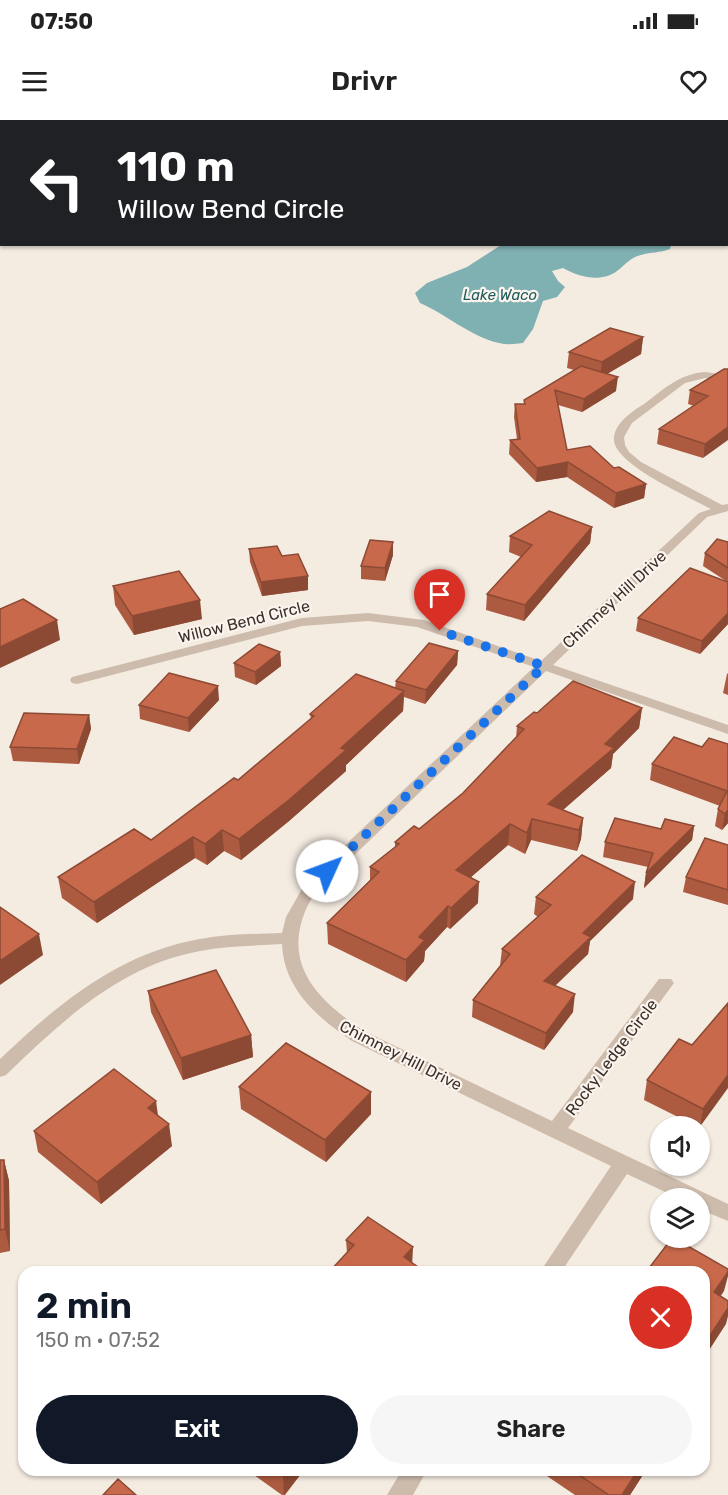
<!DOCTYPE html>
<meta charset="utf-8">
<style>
body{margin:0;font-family:Rubik,sans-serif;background:#f6f6f6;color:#222;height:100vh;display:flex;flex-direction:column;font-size:22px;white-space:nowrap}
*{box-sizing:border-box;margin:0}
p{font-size:20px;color:#767676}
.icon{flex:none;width:33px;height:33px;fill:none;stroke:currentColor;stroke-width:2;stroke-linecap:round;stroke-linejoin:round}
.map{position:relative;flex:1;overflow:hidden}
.drawer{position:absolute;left:18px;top:1146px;width:692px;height:210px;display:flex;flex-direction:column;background:#fff;border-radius:18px;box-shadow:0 2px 4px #0004}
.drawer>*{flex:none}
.banner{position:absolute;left:0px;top:0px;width:729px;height:126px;box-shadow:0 2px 4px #0004;background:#202124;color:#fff;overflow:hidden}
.tools{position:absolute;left:650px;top:996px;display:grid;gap:12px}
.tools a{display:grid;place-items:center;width:60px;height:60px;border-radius:50%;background:#fff;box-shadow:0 2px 4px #0004;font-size:30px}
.pin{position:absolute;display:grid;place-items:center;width:51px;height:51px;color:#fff;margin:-62px -26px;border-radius:50% 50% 50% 0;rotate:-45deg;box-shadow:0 0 6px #0007}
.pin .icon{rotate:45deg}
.me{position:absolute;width:66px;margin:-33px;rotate:47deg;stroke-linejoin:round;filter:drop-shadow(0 0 4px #0008)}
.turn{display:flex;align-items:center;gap:21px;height:126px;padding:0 18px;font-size:27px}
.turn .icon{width:78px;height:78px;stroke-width:2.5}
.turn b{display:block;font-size:42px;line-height:51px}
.round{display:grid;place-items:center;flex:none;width:63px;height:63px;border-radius:32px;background:#f6f6f6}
.overview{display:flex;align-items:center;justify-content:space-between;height:102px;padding:0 18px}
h1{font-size:36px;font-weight:600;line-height:45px;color:#111827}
.button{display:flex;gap:12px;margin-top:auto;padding:12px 18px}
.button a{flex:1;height:69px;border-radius:36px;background:#111827;color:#fff;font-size:24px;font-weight:600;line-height:69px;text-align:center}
.button a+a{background:#f6f6f6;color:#222}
.status{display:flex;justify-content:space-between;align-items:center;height:42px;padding:0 30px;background:#fff;direction:ltr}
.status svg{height:16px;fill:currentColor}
header{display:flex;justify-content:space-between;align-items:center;height:78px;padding:0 18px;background:#fff;font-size:27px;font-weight:600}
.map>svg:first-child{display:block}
</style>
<div class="status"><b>07:50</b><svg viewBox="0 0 49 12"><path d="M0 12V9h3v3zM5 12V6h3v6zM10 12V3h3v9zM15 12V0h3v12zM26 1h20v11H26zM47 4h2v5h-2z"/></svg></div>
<header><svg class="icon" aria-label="menu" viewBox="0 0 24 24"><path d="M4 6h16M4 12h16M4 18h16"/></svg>Drivr<svg class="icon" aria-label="heart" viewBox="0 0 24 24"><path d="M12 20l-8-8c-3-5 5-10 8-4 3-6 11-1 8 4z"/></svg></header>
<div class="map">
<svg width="728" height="1375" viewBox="0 0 728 1375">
<rect width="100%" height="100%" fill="#f4ebe1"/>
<path fill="#7fb0b2" d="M501 125V124L671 125 670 129C660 133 651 132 641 135 631 137 625 145 617 151 601 163 579 157 563 148L552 151 558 161 565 167 557 177 543 181 533 209 523 223C515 224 507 225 499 223 471 217 446 194 420 183L415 173 427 163 467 147Z"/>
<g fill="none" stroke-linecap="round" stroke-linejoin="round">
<path fill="#cdbbac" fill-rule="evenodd" d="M173 0H179V2H173Z
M208 0H214V2H208Z
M339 0H345V2H339Z
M460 0 471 2H461Z
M479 0H487L476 2Z"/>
<path fill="#cdbbac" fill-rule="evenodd" d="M705 252 728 255V261L705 258 685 263 632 303 624 317 625 325 629 332 641 342 722 385 728 384V391L707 397 553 545 728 605V614L546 551 318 770C309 780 303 794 300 808 290 856 328 887 364 911L552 1001 659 859H671L674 863 671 867 568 1008 728 1084V1101L699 1089V1078H678L627 1054 561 1152H540L611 1046 352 921C317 897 284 869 282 824 254 826 226 826 200 831 121 845 62 901 6 955L0 957V939C58 884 119 833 200 819 227 814 255 814 282 813L286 797 306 762 534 547 417 507 368 501 302 506 77 564 72 563 70 560 72 557 302 498 368 493 424 500 541 541 699 393 711 389C690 377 610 343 614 317 616 302 633 291 644 284 664 269 679 254 705 252Z
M402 1350H427L413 1375H387Z"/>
</g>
<path fill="#ac5a40" d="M0 0H110L105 2H2V72L0 73Z
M119 0H163L165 2H121Z
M363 0H441V2H364Z
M557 0H589V2H557Z
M643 217 641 234 607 254 616 271 582 292 558 285 567 330 614 348 646 364 644 378 614 388 567 357 536 362 509 334 510 320 517 319 514 297 515 284H524V280L574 250 567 248 569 232Z
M724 249 703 338 657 324 659 309 694 286 688 284 690 270Z
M592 407 590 423 524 501 486 490 487 474 521 437 509 432 510 416Z
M728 422V504L700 534 636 511 638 498 726 461 703 446 705 433Z
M249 429 282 436 308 456V470L262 476 250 442Z
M393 435 385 461 361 459V446Z
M113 466 202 499 134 515 115 485Z
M458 531 457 545 425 584 404 577 403 591 346 645V651L289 701 241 740 224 731 207 745 195 738 97 803 62 778 58 757 151 720 238 660 311 599 310 594 395 568 396 561Z
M280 532 281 546 256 565 235 557 234 543Z
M728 553V575L723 573 727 554Z
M219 580 189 612 140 599 139 585Z
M642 588 639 608 613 634 611 648 563 690 583 698 581 719 577 731 531 720 525 734 508 725 471 757 478 783 450 809 447 807 425 831 424 841 406 862 328 824 327 803 370 760V747L395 727V722L419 709 463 673 516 618 517 606 537 593Z
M89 595 91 609 79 644 13 641 10 627Z
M728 624V703L722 710 715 706 718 689 720 686 650 660 652 644 702 627Z
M694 706 692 720 644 768 646 753 648 747 603 737 605 722 661 709Z
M728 725V785L683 772 686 757Z
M536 777 633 779 590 821 588 834 555 866 573 892 544 930 472 897 473 880 500 846 502 829 538 797 534 794Z
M148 871 251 915 253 937 183 960 151 892Z
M728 883 699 1008V1006H696L644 980 647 960 692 925Z
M239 967 371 972V994L326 1042 241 989Z
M34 1011 172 1026 101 1084 38 1032Z
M0 1040H4L9 1061 10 1131 0 1133Z
M346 1120 412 1143 347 1133Z
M247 1350H304L285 1375H282Z
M538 1350H646L630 1375H575Z"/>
<path fill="#8c4a34" d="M73 0H110L105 2H68Z
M0 61H2V72L0 73Z
M643 217 641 234 600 258 602 242Z
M618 257 616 271 582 292 584 279Z
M728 307V320L703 338 705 324Z
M568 342 567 357 536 362 537 348Z
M646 364 644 378 614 388 616 373Z
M592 407 590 423 524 501 525 485Z
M393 422V435L385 461V448Z
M308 456V470L262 476 261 462Z
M200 480 202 499 134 515 132 496Z
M728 493V504L700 534 702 521Z
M57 500 60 520 0 548V527Z
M458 531 457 545 425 584 426 570Z
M280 532 281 546 256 565 255 552Z
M218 566 219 580 189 612 188 598Z
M404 571 403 591 346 645V651L289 701 241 740 239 719 341 628Z
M642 588 639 608 613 634 611 648 549 702 548 684 605 624Z
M89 595 91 609 79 644 77 629Z
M728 690V703L722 710 725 694Z
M583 698 581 719 577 731 579 710Z
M532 699 531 720 525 734 527 713Z
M510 704 508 725 455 771 456 750Z
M694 706 692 720 644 768 646 753Z
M222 710 224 731 207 745 205 724Z
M193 717 195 738 97 803 94 782Z
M479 762 478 783 450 809 451 788Z
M635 762 633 779 590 821 588 834 542 878 544 861 583 813Z
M448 786 447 807 425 831 424 841 406 862V840L419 817Z
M39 814 43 835 0 865V841Z
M575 874 573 892 544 930 546 913Z
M251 915 253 937 183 960 181 938Z
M728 955V968L699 1008 703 989Z
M371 972V994L326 1042 325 1020Z
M156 981 159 1003 148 988Z
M169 1004 172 1026 101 1084 97 1062Z
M4 1040 9 1061 10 1131 5 1109Z
M413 1127 412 1148 404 1137Z
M728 1152V1156L724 1171 709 1194 714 1172Z
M728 1188V1196L726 1204 704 1238V1225Z
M287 1350H304L284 1375 283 1356Z
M638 1350H646L630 1375H622Z"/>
<path fill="#c8694b" stroke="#8c4a34" stroke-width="1.5" d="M0 0H73L68 2H2L0 1Z
M131 0H163L165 2H132Z
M233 0H319L318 2H233Z
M366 0H441V1H366Z
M0 8H2V27H0Z
M0 35H2V61H0Z
M610 208 643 217 602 242 569 232Z
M581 246 618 257 584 279 555 270 567 330 590 326 614 348 619 347 646 364 616 373 568 342 537 348 510 320 520 319 515 284H525L524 280Z
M724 249H728V307L705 324 659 309 708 276 690 270Z
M549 391 592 407 525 485 487 474 532 425 510 416Z
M717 419 728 422V448L705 433Z
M370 420 393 422 385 448 361 446Z
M277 426 282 436 298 434 308 456 261 462 249 429Z
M690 448 728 462V493L702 521 638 498Z
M179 451 200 480 132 496 113 466Z
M23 479 57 500 0 527V489Z
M429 523 458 531 426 570 396 561Z
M259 524 280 532 255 552 234 543Z
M169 553 218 566 188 598 139 585Z
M356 554 404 571 341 628 346 630 289 680 239 719 222 710 205 724 193 717 94 782 58 757 134 709 151 720 234 658 238 660 314 596 310 594Z
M573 561 642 588 605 624 614 628 548 684 583 698 579 710 532 699 527 713 510 704 456 750 479 762 451 788 448 786 419 817 425 820 406 840 327 803 379 752 370 747 399 724 395 722 414 706 419 709 463 673 524 609 517 606 534 592 537 593Z
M24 593 89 595 77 629 10 627Z
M674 617 702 627 709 618 728 624V690L725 694 718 689 727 671 652 644Z
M615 698 661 709 665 699 694 706 646 753 653 733 605 722Z
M705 718 728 725V770L686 757Z
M582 735 635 762 583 813 591 817 544 861 575 874 546 913 473 880 510 834 502 829 551 785 536 777Z
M0 787 39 814 0 841Z
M216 850 251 915 181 938 148 871Z
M728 883V955L703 989 647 960 679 919 692 925Z
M286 923 371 972 325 1020 239 967Z
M114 949 156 981 148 988 169 1004 97 1062 34 1011Z
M0 1040H4L5 1109 0 1110Z
M368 1097 413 1127 404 1137 425 1152H329L354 1125 346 1120Z
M672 1118H674L728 1149V1152L714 1172 728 1181V1188L704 1225V1152H646Z
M275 1350H287L283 1356Z
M572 1350H638L622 1375H609Z
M118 1359 136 1375H103Z"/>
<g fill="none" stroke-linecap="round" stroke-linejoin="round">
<path stroke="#1a73e8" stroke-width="10" stroke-dasharray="0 18" d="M327 751 544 546 440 511"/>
</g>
<g text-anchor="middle" stroke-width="4.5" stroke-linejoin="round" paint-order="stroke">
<g font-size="15" font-style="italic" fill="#1f5a5e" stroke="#fbf5ee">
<text x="500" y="180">Lake Waco</text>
</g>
<g font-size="16" fill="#3b302b" stroke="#fbf5ee">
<text transform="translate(614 479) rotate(-43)" y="6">Chimney Hill Drive</text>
<text transform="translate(244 501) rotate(-14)" y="6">Willow Bend Circle</text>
<text transform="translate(401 935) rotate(27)" y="6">Chimney Hill Drive</text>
<text transform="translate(611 937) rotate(-53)" y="6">Rocky Ledge Circle</text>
</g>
</g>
</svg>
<div class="tools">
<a><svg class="icon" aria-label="sound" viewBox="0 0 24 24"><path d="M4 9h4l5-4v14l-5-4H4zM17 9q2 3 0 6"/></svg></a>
<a><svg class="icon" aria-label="layers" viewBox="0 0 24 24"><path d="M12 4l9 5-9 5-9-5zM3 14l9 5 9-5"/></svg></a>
</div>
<div class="pin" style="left:440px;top:511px;background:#d93025"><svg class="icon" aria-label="arrive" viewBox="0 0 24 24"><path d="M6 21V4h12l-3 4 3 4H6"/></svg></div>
<svg class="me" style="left:327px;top:751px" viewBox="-20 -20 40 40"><circle r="19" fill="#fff"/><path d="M0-13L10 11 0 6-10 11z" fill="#1a73e8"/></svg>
<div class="banner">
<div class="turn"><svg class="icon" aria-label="left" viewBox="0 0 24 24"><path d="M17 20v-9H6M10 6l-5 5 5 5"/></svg><div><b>110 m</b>Willow Bend Circle</div></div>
</div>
<section class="drawer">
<div class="overview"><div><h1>2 min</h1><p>150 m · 07:52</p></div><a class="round" style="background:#d93025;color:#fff"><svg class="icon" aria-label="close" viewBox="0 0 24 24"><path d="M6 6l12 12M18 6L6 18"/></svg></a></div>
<div class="button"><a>Exit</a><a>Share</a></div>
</section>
</div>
